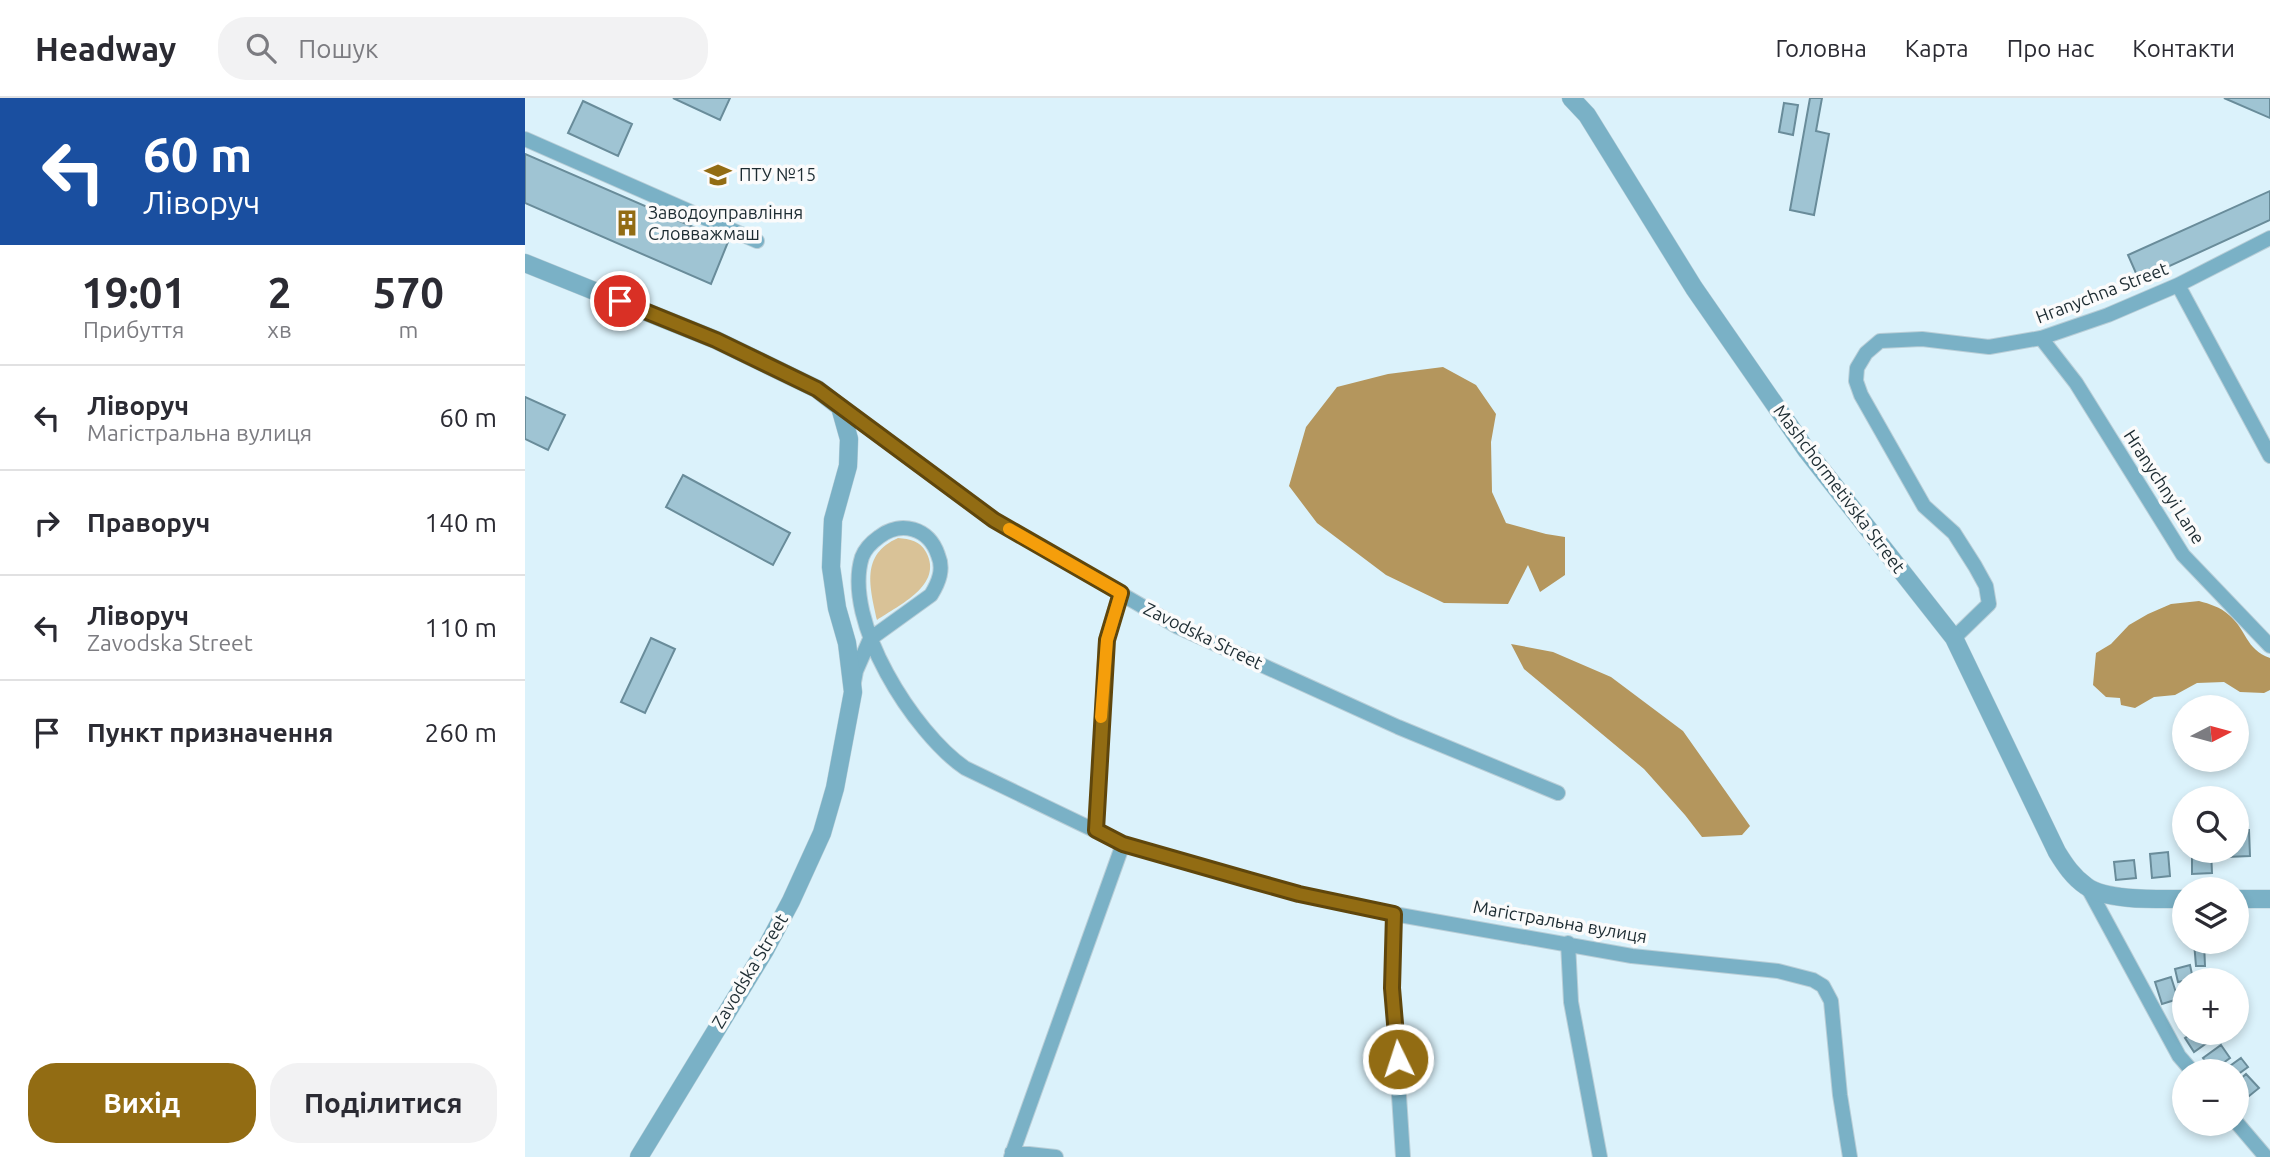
<!DOCTYPE html>
<html lang="uk">
<meta charset="utf-8">
<style>
body{margin:0;font-family:Ubuntu,sans-serif;background:#f2f2f3;color:#2b2b33;height:100vh;display:flex;flex-direction:column;font-size:26px;white-space:nowrap}
*{box-sizing:border-box;margin:0}
p{font-size:23px;color:#7c7c81}
.icon{flex:none;width:38px;height:38px;fill:none;stroke:currentColor;stroke-width:2;stroke-linecap:round;stroke-linejoin:round}
.map{position:relative;flex:1;overflow:hidden}
.sheet{display:flex;flex-direction:column;background:#fff;width:525px}
.sheet>*{flex:none}
.banner{background:#1a4fa0;color:#fff;overflow:hidden}
.needle{width:46px;rotate:84deg}
.controls{position:absolute;left:1647px;top:597px;display:grid;gap:14px}
.controls a{display:grid;place-items:center;width:77px;height:77px;border-radius:50%;background:#fff;box-shadow:0 4px 10px #0003;font-size:35px}
.pin{position:absolute;display:grid;place-items:center;width:60px;height:60px;color:#fff;margin:-30px;border:4px solid #fff;border-radius:50%;box-shadow:0 2px 7px #0007}
.me{position:absolute;width:77px;margin:-38px;rotate:356deg;stroke-linejoin:round;filter:drop-shadow(0 0 5px #0008)}
.turn{display:flex;align-items:center;gap:24px;height:147px;padding:0 28px;font-size:32px}
.turn .icon{width:91px;height:91px;stroke-width:2.5}
.turn b{display:block;font-size:49px;line-height:60px}
.eta{display:flex;justify-content:space-evenly;align-items:center;height:119px;text-align:center}
.eta b{font-size:42px;font-weight:700;line-height:49px}
.action{display:flex;gap:14px;margin-top:auto;padding:14px 28px}
.action a{flex:1;height:80px;border-radius:28px;background:#926c13;color:#fff;font-size:28px;font-weight:700;line-height:80px;text-align:center}
.action a+a{background:#f2f2f3;color:#2b2b33}
ul{padding:0;list-style:none}
li{display:flex;align-items:center;gap:21px;height:105px;padding:0 28px;border-top:2px solid #e1e1e2}
li div{flex:1}
li b{display:block;font-size:26px}
li em{font-style:normal}
header{display:flex;align-items:center;gap:42px;box-sizing:border-box;height:98px;padding:0 35px;background:#fff;border-bottom:2px solid #e1e1e2}
header strong{font-size:33px}
nav{display:flex;gap:38px;margin-inline-start:auto;font-size:24px}
.search{width:490px;height:63px;background:#f2f2f3;display:flex;align-items:center;gap:18px;box-sizing:border-box;padding:0 24px;border-radius:28px;color:#7c7c81;font-size:26px}
main{display:flex;flex:1;min-height:0}
.map>svg:first-child{display:block}
</style>
<header>
<strong>Headway</strong>
<div class="search"><svg class="icon" aria-label="search" viewBox="0 0 24 24"><circle cx="10" cy="10" r="6"/><path d="M15 15l6 6"/></svg>Пошук</div>
<nav><a>Головна</a><a>Карта</a><a>Про нас</a><a>Контакти</a></nav>
</header>
<main>
<section class="sheet">
<div class="banner">
<div class="turn"><svg class="icon" aria-label="left" viewBox="0 0 24 24"><path d="M17 20v-9H6M10 6l-5 5 5 5"/></svg><div><b>60 m</b>Ліворуч</div></div>
</div>
<div class="eta">
<div><b>19:01</b><p>Прибуття</p></div>
<div><b>2</b><p>хв</p></div>
<div><b>570</b><p>m</p></div>
</div>
<ul>
<li><svg class="icon" aria-label="left" viewBox="0 0 24 24"><path d="M17 20v-9H6M10 6l-5 5 5 5"/></svg><div><b>Ліворуч</b><p>Магістральна вулиця</p></div><em>60 m</em></li>
<li><svg class="icon" aria-label="right" viewBox="0 0 24 24"><path d="M7 20v-9h11M14 6l5 5-5 5"/></svg><div><b>Праворуч</b></div><em>140 m</em></li>
<li><svg class="icon" aria-label="left" viewBox="0 0 24 24"><path d="M17 20v-9H6M10 6l-5 5 5 5"/></svg><div><b>Ліворуч</b><p>Zavodska Street</p></div><em>110 m</em></li>
<li><svg class="icon" aria-label="arrive" viewBox="0 0 24 24"><path d="M6 21V4h12l-3 4 3 4H6"/></svg><div><b>Пункт призначення</b></div><em>260 m</em></li>
</ul>
<div class="action"><a>Вихід</a><a>Поділитися</a></div>
</section>
<div class="map">
<svg width="1745" height="1059" viewBox="0 0 1745 1059">
<rect width="100%" height="100%" fill="#dbf2fb"/>
<path fill="#d9c297" d="M373 440C385 441 395 443 401 454 419 487 374 507 352 522 345 489 335 457 373 440Z"/>
<path fill="#b4965d" d="M918 269 951 287 971 316 966 344 967 394 981 425 1021 436 1040 439V477L1015 494 1003 467 983 506 919 505 861 477 792 425 764 388 781 329 812 289 863 276Z
M1674 503C1685 506 1695 509 1704 517 1722 532 1720 551 1745 560V592L1739 595 1715 594 1699 584 1672 585 1650 597 1629 599 1610 610 1596 607 1595 600 1581 599 1568 587 1571 555 1586 546 1604 527 1623 516 1646 506Z
M986 546 1028 554 1086 579 1158 633 1225 728 1217 737 1177 739 1160 717 1119 671 999 571Z"/>
<path fill="#9fc4d3" stroke="#698c9a" stroke-width="2" d="M148 0H205L195 22Z
M1285 0H1297L1291 33 1304 36 1289 117 1265 112Z
M1699 0H1745V20Z
M58 3 107 26 93 58 43 35Z
M1259 5 1273 7 1268 37 1254 34Z
M0 56 203 144 186 186 0 105Z
M1745 93V122L1614 182 1603 157Z
M0 299 40 317 23 352 0 341Z
M158 377 265 435 248 467 141 409Z
M126 540 150 551 120 615 96 604Z
M1712 732H1724L1725 758 1702 759V752H1712Z
M1667 752H1686L1687 775 1667 776Z
M1643 754 1645 778 1627 780 1625 756Z
M1609 762 1611 780 1591 782 1589 764Z
M1669 844H1679L1680 868H1671Z
M1665 867 1668 881 1653 884 1650 871Z
M1646 879 1653 901 1637 906 1630 884Z
M1669 934H1686L1689 940 1669 954 1660 940Z
M1696 947 1705 960 1687 973 1678 960Z
M1716 960 1723 969 1712 977V973H1698Z
M1721 976 1734 990 1713 1007 1712 984Z"/>
<g fill="none" stroke-linecap="round" stroke-linejoin="round">
<g stroke="#b9ced7" stroke-width="16">
<path id="minor" d="M0 41 232 143
M1653 187 1745 358
M1516 240 1551 285 1658 457 1745 548
M315 309 469 422 653 529 873 629 1033 695
M1429 540 1464 506 1461 488 1450 468 1429 435 1399 408 1336 297 1331 283 1332 270 1341 255 1355 243 1397 241 1464 249 1516 240 1583 217 1653 187 1745 140
M329 584 331 573 345 541 406 497C414 484 419 471 413 457 404 430 376 422 354 439 347 444 340 451 337 459 317 523 389 635 440 670L598 746 774 796 869 816 1107 858 1253 873 1288 882 1298 888 1306 903 1315 997 1325 1059
M571 732 581 542 595 495
M1563 790 1654 958 1667 973
M869 816 867 890 878 1059
M1043 845 1046 904 1075 1059
M1712 1025 1741 1059
M487 1054 531 1059
M486 1059 598 746"/>
</g>
<g stroke="#b9ced7" stroke-width="19">
<path id="tertiary" d="M1046 0 1062 17 1169 190 1282 353 1429 540 1532 754C1540 767 1548 779 1561 788 1580 803 1635 801 1659 801
M0 165 191 242 292 291 315 309 324 341 323 368 308 422 306 469 312 510 322 545 328 594 310 690 297 735 266 803 240 852 114 1059
M1712 801H1745"/>
</g>
<use href="#minor" stroke="#7ab1c6" stroke-width="14"/>
<use href="#tertiary" stroke="#7ab1c6" stroke-width="18"/>
</g>
<g fill="none" stroke-linecap="round" stroke-linejoin="round">
<g stroke="#5f460c" stroke-width="18">
<path id="route" d="M95 203 191 242 292 291 469 422 596 495 582 542 571 732 598 746 724 782 774 796 869 816 867 890 873 961"/>
</g>
<use href="#route" stroke="#926c13" stroke-width="12"/>
<path stroke="#f59e0b" stroke-width="12" d="M484 431 596 495 582 542 576 619"/>
</g>
<defs>
<g id="university-bare" transform="scale(2.1)"><path d="M0-5L7-2L0 1L-7-2ZM-4 1L0 2.5L4 1V4Q0 6-4 4Z" fill="#926c13" stroke="#fbfbfb" stroke-width="2.5" paint-order="stroke"/></g>
<g id="building-bare" transform="scale(2.1)"><path d="M-4-6H4V6H1V3H-1V6H-4ZM-2.5-4.3h1.7v1.8h-1.7ZM.8-4.3h1.7v1.8H.8ZM-2.5-1h1.7V.8h-1.7ZM.8-1h1.7V.8H.8Z" fill="#926c13" stroke="#fbfbfb" stroke-width="2.5" paint-order="stroke"/></g>
</defs>
<g fill-rule="evenodd">
<use href="#university-bare" x="193" y="77"/>
<use href="#building-bare" x="102" y="125"/>
</g>
<g text-anchor="middle" stroke-width="7" stroke-linejoin="round" paint-order="stroke">
<g font-size="18" fill="#1d2c32" stroke="#fbfbfb" text-anchor="start">
<text x="214" y="83">ПТУ №15</text>
<text x="123" y="121">Заводоуправління<tspan x="123" dy="21">Словважмаш</tspan></text>
</g>
<g font-size="18" fill="#1d2c32" stroke="#fbfbfb">
<text transform="translate(1577 195) rotate(-21)" y="6">Hranychna Street</text>
<text transform="translate(1639 389) rotate(57)" y="6">Hranychnyi Lane</text>
<text transform="translate(1314 391) rotate(53)" y="6">Mashchormetivska Street</text>
<text transform="translate(678 538) rotate(26)" y="6">Zavodska Street</text>
<text transform="translate(1035 824) rotate(10)" y="6">Магістральна вулиця</text>
<text transform="translate(225 873) rotate(-59)" y="6">Zavodska Street</text>
</g>
</g>
</svg>
<div class="controls">
<a><svg class="needle" viewBox="-14 -14 28 28"><path d="M0-13l5 13h-10z" fill="#e53935"/><path d="M0 13l5-13h-10z" fill="#7c7c81"/></svg></a>
<a><svg class="icon" aria-label="search" viewBox="0 0 24 24"><circle cx="10" cy="10" r="6"/><path d="M15 15l6 6"/></svg></a>
<a><svg class="icon" aria-label="layers" viewBox="0 0 24 24"><path d="M12 4l9 5-9 5-9-5zM3 14l9 5 9-5"/></svg></a>
<a>+</a>
<a>−</a>
</div>
<div class="pin" style="left:95px;top:203px;background:#d93025"><svg class="icon" aria-label="arrive" viewBox="0 0 24 24"><path d="M6 21V4h12l-3 4 3 4H6"/></svg></div>
<svg class="me" style="left:873px;top:961px" viewBox="-20 -20 40 40"><circle r="17" fill="#926c13" stroke="#fff" stroke-width="3"/><path d="M0-11L8 9 0 5-8 9z" fill="#fff"/></svg>
</div>
</main>
